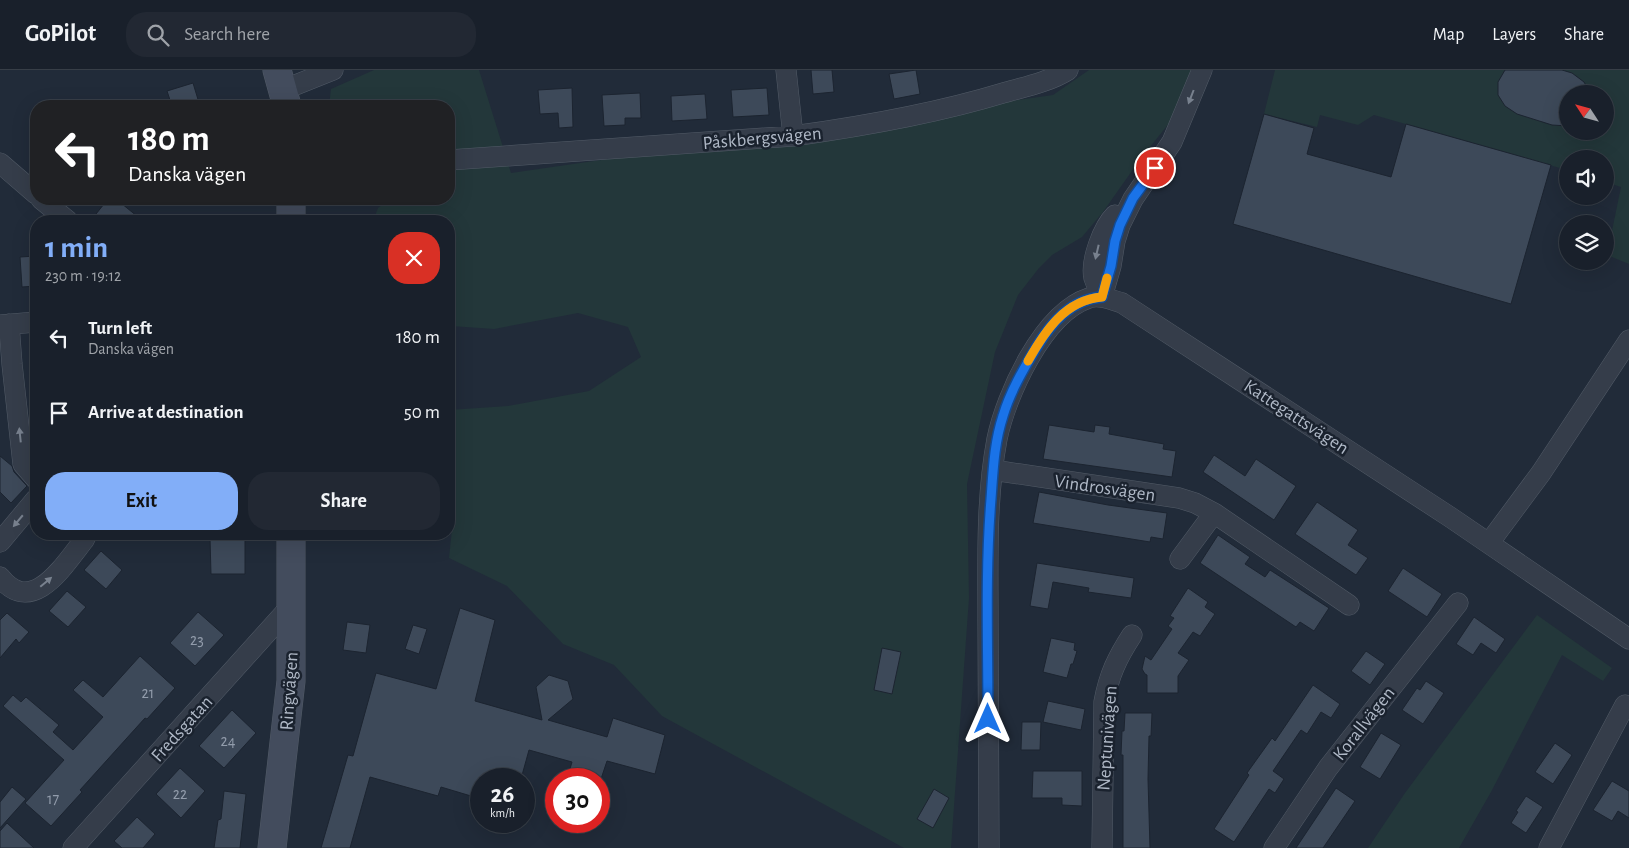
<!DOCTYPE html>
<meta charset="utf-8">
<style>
body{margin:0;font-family:"Alegreya Sans",sans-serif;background:#222833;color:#f1f3f6;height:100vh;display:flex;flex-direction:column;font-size:19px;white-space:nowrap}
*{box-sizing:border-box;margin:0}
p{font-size:16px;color:#9fa3a9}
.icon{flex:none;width:28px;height:28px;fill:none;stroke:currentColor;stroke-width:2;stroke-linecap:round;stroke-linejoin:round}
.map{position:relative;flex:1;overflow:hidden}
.side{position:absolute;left:30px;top:145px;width:425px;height:325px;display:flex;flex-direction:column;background:#19202b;border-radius:20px;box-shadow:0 5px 20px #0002,0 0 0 1px #373e47}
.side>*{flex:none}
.banner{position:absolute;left:30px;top:30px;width:425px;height:105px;border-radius:20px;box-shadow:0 5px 20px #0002,0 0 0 1px #373e47;background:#202124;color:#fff;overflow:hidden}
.needle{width:32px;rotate:306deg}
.fabs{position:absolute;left:1559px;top:15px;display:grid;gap:10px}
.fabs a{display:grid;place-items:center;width:55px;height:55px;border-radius:50%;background:#19202b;box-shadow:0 5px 20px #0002,0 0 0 1px #373e47;font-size:25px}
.speed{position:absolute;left:470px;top:698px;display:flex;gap:10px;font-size:25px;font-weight:700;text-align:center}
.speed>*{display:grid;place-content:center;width:65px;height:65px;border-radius:50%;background:#19202b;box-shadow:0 5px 20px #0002,0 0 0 1px #373e47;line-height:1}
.speed small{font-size:12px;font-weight:400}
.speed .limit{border:8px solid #d22;background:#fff;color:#111}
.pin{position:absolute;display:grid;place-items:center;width:42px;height:42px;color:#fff;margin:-21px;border:2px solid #fff;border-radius:50%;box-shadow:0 1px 5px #0007}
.me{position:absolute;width:55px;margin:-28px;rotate:0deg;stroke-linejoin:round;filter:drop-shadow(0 0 4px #0008)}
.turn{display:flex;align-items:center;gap:18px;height:105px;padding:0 15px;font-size:22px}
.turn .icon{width:65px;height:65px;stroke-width:2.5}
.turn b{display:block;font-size:35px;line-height:42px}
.round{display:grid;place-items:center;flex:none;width:52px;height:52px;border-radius:20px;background:#222833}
.headline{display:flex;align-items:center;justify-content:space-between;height:85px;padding:0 15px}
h1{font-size:30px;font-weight:600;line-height:38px;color:#82aef8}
.button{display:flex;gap:10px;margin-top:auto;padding:10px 15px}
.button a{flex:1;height:58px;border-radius:20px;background:#82aef8;color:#111;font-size:20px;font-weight:600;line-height:58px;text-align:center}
.button a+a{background:#222833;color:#f1f3f6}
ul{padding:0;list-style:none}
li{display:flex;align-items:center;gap:15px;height:75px;padding:0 15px}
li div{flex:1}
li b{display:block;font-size:19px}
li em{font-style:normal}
header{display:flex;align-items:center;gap:30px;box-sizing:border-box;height:70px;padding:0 25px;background:#19202b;border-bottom:1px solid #373e47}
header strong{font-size:24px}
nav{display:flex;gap:28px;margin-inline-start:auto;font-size:18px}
.search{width:350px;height:45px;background:#222833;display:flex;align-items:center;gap:12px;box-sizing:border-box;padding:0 18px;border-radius:20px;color:#9fa3a9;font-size:19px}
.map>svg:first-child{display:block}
</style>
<header>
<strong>GoPilot</strong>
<div class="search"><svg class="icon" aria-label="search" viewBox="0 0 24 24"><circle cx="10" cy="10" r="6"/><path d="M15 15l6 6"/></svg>Search here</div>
<nav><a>Map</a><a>Layers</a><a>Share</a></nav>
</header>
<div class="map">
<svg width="1629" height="778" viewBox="0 0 1629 778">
<rect width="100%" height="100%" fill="#212b39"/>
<path fill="#23373a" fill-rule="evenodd" d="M374 0H479L511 103 1053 25 1089 0H1192L1179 41 1141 88 1103 142 1082 167 1052 185 1039 198 1018 225 995 282 967 414 969 528 951 778H904L662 646 614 595 563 574 507 516 449 488 454 440 449 434V340L508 336 589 321 641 287 628 257 578 243 494 259 451 256 449 254V151H373L378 138 389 129H449V36H329L331 19Z
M1275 0H1629V194L1607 185 1621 117 1605 112V89H1568L1567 100 1374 45 1358 55 1320 45 1317 57 1264 44ZM1568 24H1605V61H1568Z
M1537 545 1612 598 1603 611 1562 585 1491 722 1459 778H1368L1405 723Z"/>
<path fill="#3d4959" stroke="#1c2430" d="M811 0H832L834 22 813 24Z
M916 0 920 24 894 29 889 4Z
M1505 0H1562L1572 3 1584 12 1591 24H1568V56L1552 55 1517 44 1505 36 1498 25V12Z
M193 13 200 36H172L167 21Z
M572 18 573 57 559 58 558 43 540 44 538 20Z
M767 18 769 45 733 47 731 20Z
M640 23 641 48H625V55L604 56 602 25Z
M705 24 707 49 672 51 671 26Z
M1264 44 1314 58 1307 84 1391 107 1406 54 1551 95 1511 234 1233 154Z
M108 129H116L143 151H105L96 144Z
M36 186V216L22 217 20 187Z
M1049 355 1094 362 1095 355 1110 357 1109 364 1164 374 1163 379 1176 381 1172 407 1043 389Z
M1214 385 1245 406 1256 389 1296 416 1274 450 1203 402Z
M0 386 12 396 14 402 27 416 11 433 0 422Z
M1039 422 1108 435 1167 443 1163 469 1151 467 1150 472 1033 453Z
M1317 432 1358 460 1348 475 1368 488 1356 505 1295 464Z
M1218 465 1250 487 1245 494 1265 507 1270 500 1329 538 1314 561 1300 552 1296 557 1200 493Z
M210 469H245V504H211Z
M101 481 122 500 106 519 84 500Z
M1037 493 1134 508 1131 528 1088 522 1089 518 1053 512 1048 539 1030 536Z
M1403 498 1442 524 1427 547 1388 521Z
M1188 518 1208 532 1205 537 1215 544 1200 566 1193 562 1178 583 1189 590 1178 606V623H1147V605L1145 604 1142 599 1145 586 1151 590 1172 559 1168 556 1174 548 1170 546Z
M67 521 86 537 68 557 49 541Z
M460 538 495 550 475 631 542 650 536 617 549 605 568 611 573 629 548 650 607 667 613 648 665 665 655 704 607 691 601 709H567L572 692 529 680 521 709H481V729L441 717 438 726 370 707 350 778H321L348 685 353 686 376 603 436 619Z
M198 542 224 565 195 596 170 573Z
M7 543 29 562 19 573 16 569 0 588V550Z
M1474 547 1505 569 1496 583 1481 573 1473 585 1456 574Z
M347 552 370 555 366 583 343 580Z
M413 555 427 559 419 584 405 579Z
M1051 568 1075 573 1074 580 1077 581 1073 594H1071L1067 608 1043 602Z
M882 578 901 582 892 624 874 620Z
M1366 581 1385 594 1370 615 1351 601Z
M140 586 175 618 147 649 145 648 80 720 82 722 51 756 25 733 64 690 3 636 13 625 21 632 26 627 59 655 53 662 73 680 103 647 73 620 83 610 103 627Z
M1426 611 1444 623 1423 654 1402 640 1417 618 1420 620Z
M1313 615 1340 634 1331 648 1321 642 1307 664 1301 660 1273 701 1284 709 1275 723 1269 719 1234 772 1214 759 1249 705 1247 703 1272 668 1275 671Z
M1048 631 1085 639 1081 660 1043 652Z
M232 640 256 663 224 698 199 676Z
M1125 643H1152L1151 666H1149L1148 709 1150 778H1123V685H1121L1122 661H1124Z
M1022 652H1041L1040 680H1021Z
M1381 663 1401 675 1380 709 1360 697Z
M1555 673 1572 685 1553 714 1535 702Z
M180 698 205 721 181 748 156 724Z
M1033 701H1082V736L1062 735V728H1032Z
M1612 711 1629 721V748L1618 741 1612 751 1593 740Z
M12 717 26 729 0 758V732Z
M1336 718 1355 731 1323 778H1296Z
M934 719 949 728 933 758 917 749Z
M224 721 246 724 240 778H214L218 750 221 749Z
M1526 726 1543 737 1526 763 1511 753 1518 742 1516 741Z
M137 747 155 764 143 778H122L114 771Z
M7 753 34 778H0V761Z"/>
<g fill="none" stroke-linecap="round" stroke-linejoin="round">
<g stroke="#525b67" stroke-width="21">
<path id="street" d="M786 0 793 66
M283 20 333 0
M449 90 793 66C865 56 934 44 1003 23 1024 17 1049 12 1068 0
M0 93 36 124
M41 129 68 151
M1102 227 1111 196 1115 171 1120 155 1133 129 1172 72 1202 0
M1102 227C1099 221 1096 214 1094 208 1090 191 1103 157 1115 145
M9 254 12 294 23 394 36 409
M0 255 36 252
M993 400 1179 428 1195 433 1214 443 1349 535
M0 472 36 429
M1489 473 1541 403 1629 270
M1180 489 1214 443
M0 507C32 548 64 495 84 470L87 464
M73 778 290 537
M989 778C989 701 988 624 988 547 988 488 986 428 997 369 1006 325 1043 243 1089 228 1100 224 1111 230 1122 233L1450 447 1629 569
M1102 778 1104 632C1109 605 1117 588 1132 565
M1274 778 1328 698 1458 533
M1549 778 1625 635"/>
</g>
<g stroke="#525b67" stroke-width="29">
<path id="secondary" d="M277 0 287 36
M291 151V129
M272 778 291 611V464"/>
</g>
<use href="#street" stroke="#353d4a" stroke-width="20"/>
<use href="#secondary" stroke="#434c5d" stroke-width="28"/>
</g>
<defs><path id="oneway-solid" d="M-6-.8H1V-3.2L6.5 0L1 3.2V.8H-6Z" transform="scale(1.25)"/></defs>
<g fill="#78818e">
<use href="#oneway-solid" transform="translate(1191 27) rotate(111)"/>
<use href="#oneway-solid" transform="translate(1097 182) rotate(103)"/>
<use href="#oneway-solid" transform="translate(20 365) rotate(-96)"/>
<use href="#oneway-solid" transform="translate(18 451) rotate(130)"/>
<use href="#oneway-solid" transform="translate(46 512) rotate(-40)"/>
</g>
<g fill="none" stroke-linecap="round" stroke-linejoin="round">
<g stroke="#114b97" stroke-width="12">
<path id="route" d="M988 649C988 576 985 502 991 429 993 402 994 373 1003 346 1010 322 1023 300 1036 278 1051 253 1071 229 1102 227L1111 196 1115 171 1120 155 1133 128 1155 98"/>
</g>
<use href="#route" stroke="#1a73e8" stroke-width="9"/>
<path stroke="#f59e0b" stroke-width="9" d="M1028 291C1045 261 1065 230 1102 227L1107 208"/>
</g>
<g text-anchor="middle" stroke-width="5" stroke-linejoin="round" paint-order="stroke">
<g font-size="16" fill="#929cab">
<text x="197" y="575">23</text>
<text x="148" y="628">21</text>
<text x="228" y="676">24</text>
<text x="180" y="729">22</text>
<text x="53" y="734">17</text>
</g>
<g font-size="19" fill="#afb8c6" stroke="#1a222e">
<text transform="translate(762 67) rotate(-5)" y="7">Påskbergsvägen</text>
<text transform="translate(1297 346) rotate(33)" y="7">Kattegattsvägen</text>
<text transform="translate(1105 417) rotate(8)" y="7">Vindrosvägen</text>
<text transform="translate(288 621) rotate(-86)" y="7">Ringvägen</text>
<text transform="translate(1363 653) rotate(-52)" y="7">Korallvägen</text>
<text transform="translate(181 658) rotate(-48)" y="7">Fredsgatan</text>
<text transform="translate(1106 668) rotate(-86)" y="7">Neptunivägen</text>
</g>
</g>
</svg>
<div class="fabs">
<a><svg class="needle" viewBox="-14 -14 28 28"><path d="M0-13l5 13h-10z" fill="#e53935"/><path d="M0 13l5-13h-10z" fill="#9fa3a9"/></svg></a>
<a><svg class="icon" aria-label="sound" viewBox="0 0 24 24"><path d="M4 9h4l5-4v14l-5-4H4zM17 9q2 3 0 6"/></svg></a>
<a><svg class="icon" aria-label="layers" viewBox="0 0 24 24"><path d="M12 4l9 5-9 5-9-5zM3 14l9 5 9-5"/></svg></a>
</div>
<div class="speed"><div>26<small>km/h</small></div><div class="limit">30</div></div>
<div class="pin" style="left:1155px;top:98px;background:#d93025"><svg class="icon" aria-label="arrive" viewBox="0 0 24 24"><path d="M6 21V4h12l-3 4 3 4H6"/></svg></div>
<svg class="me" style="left:988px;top:649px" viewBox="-20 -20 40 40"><path d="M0-17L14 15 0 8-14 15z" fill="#1a73e8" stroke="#fff" stroke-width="4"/></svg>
<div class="banner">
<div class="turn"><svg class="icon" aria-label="left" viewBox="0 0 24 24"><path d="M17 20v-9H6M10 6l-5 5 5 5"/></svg><div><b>180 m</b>Danska vägen</div></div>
</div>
<section class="side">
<div class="headline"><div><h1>1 min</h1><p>230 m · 19:12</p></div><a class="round" style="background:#d93025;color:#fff"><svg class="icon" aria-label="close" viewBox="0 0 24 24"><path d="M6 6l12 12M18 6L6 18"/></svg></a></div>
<ul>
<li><svg class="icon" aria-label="left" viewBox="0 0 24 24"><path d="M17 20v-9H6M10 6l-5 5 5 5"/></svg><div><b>Turn left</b><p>Danska vägen</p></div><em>180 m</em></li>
<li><svg class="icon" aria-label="arrive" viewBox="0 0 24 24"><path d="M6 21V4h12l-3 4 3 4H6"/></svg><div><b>Arrive at destination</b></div><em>50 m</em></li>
</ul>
<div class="button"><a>Exit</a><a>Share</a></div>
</section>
</div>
